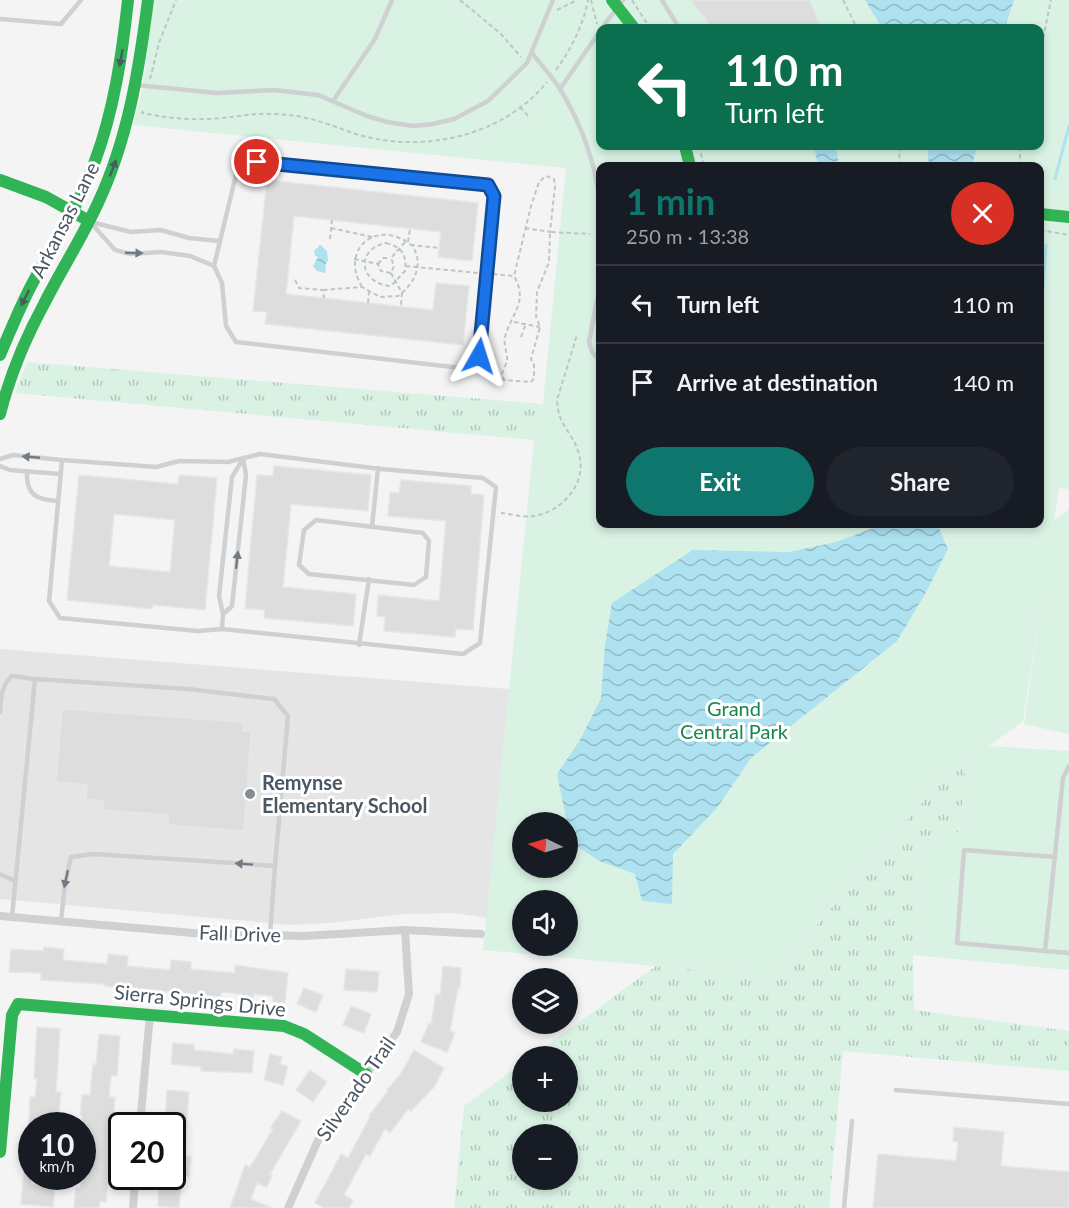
<!DOCTYPE html>
<meta charset="utf-8">
<style>
body{margin:0;font-family:Lato,sans-serif;background:#20242c;color:#f1f3f6;height:100vh;display:flex;flex-direction:column;font-size:22px;white-space:nowrap}
*{box-sizing:border-box;margin:0}
p{font-size:20px;color:#9ea1a6}
.icon{flex:none;width:33px;height:33px;fill:none;stroke:currentColor;stroke-width:2;stroke-linecap:round;stroke-linejoin:round}
.map{position:relative;flex:1;overflow:hidden}
.sheet{position:absolute;left:596px;top:162px;width:448px;height:366px;display:flex;flex-direction:column;background:#171b24;border-radius:12px;box-shadow:0 3px 9px #0003}
.sheet>*{flex:none}
.top-card{position:absolute;left:596px;top:24px;width:448px;height:126px;border-radius:12px;box-shadow:0 3px 9px #0003;background:#0b6e4f;color:#fff;overflow:hidden}
.needle{width:39px;rotate:275deg}
.fabs{position:absolute;left:512px;top:812px;display:grid;gap:12px}
.fabs a{display:grid;place-items:center;width:66px;height:66px;border-radius:50%;background:#171b24;box-shadow:0 3px 9px #0003;font-size:30px}
.speed{position:absolute;left:18px;top:1112px;display:flex;gap:12px;font-size:30px;font-weight:700;text-align:center}
.speed>*{display:grid;place-content:center;width:78px;height:78px;border-radius:50%;background:#171b24;box-shadow:0 3px 9px #0003;line-height:1}
.speed small{font-size:15px;font-weight:400}
.speed .limit{border:3px solid #111;border-radius:9px;background:#fff;color:#111}
.pin{position:absolute;display:grid;place-items:center;width:51px;height:51px;color:#fff;margin:-26px;border:3px solid #fff;border-radius:50%;box-shadow:0 2px 6px #0007}
.me{position:absolute;width:66px;margin:-33px;rotate:6deg;stroke-linejoin:round;filter:drop-shadow(0 0 4px #0008)}
.turn{display:flex;align-items:center;gap:21px;height:126px;padding:0 30px;font-size:27px}
.turn .icon{width:78px;height:78px;stroke-width:2.5}
.turn b{display:block;font-size:42px;line-height:51px}
.round{display:grid;place-items:center;flex:none;width:63px;height:63px;border-radius:32px;background:#20242c}
.summary{display:flex;align-items:center;justify-content:space-between;height:102px;padding:0 30px}
h1{font-size:36px;font-weight:700;line-height:45px;color:#0f766e}
.button{display:flex;gap:12px;margin-top:auto;padding:12px 30px}
.button a{flex:1;height:69px;border-radius:36px;background:#0f766e;color:#fff;font-size:24px;font-weight:700;line-height:69px;text-align:center}
.button a+a{background:#20242c;color:#f1f3f6}
ul{padding:0;list-style:none}
li{display:flex;align-items:center;gap:18px;height:78px;padding:0 30px;border-top:2px solid #363941}
li div{flex:1}
li b{display:block;font-size:22px}
li em{font-style:normal}
.map>svg:first-child{display:block}
</style>
<div class="map">
<svg width="1069" height="1208" viewBox="0 0 1069 1208">
<defs>
<pattern id="grass-tufts" width="24" height="20" patternUnits="userSpaceOnUse" patternTransform="scale(1.5)"><rect width="24" height="20" fill="#d9f2e3"/><path d="M3 7l-1-3M5 7V3M7 7l1-3M15 17l-1-3M17 17v-4M19 17l1-3" fill="none" stroke="#b2c7bb"/></pattern>
<pattern id="water-waves" width="16" height="10" patternUnits="userSpaceOnUse" patternTransform="scale(1.5)"><rect width="16" height="10" fill="#aee2f0"/><path d="M0 5q4-4 8 0t8 0" fill="none" stroke="#90bac6"/></pattern>
</defs>
<rect width="100%" height="100%" fill="#f4f4f4"/>
<path fill="#e6e5e6" d="M0 649 509 689 488 918 454 913 404 914 330 923 291 925 0 899Z"/>
<path fill="url(#grass-tufts)" fill-rule="evenodd" d="M27 362 543 404 534 440 15 393Z
M966 764 959 833 933 835 926 838 921 851 913 955 914 1010 1069 1031V1071L843 1051 829 1208H454L464 1106 522 1063V1101H567V1056H532L656 966 772 977 937 785ZM522 1134H567V1179H522Z"/>
<path fill="#d9f2e3" fill-rule="evenodd" d="M154 0H1069V489L1059 488 1054 520 1069 510V734L1024 724 1042 599 1023 721 989 746 1069 751V970L913 955 921 851 926 838 933 835 959 832 966 764 937 785 772 977 483 950 534 440 543 404 566 168 133 125 142 91ZM600 28H1040V146H600ZM600 166H1040V524H600ZM522 822H567V867H522ZM522 900H567V945H522Z"/>
<path fill="url(#water-waves)" d="M865 0H1014L1005 28H882Z
M814 146H836L838 161 818 166Z
M927 146H977L972 166H929Z
M320 245 327 251 328 261 325 265 326 270 325 273 317 271 313 266 318 257 315 256 314 251Z
M884 524H937L948 549 925 594 897 641 751 758 717 808 673 854 672 904 642 901 635 874 599 861 571 842 557 774 580 740 601 698 605 645 612 603 693 550 789 552 836 542Z"/>
<g fill="none" stroke-linecap="round" stroke-linejoin="round">
<path stroke="#aee2f0" stroke-width="3" d="M1055 179 1069 126
M1040 327 1046 245
M1040 476 1041 477"/>
</g>
<path fill="#ddddde" stroke="#e5e6e7" stroke-width="1.5" fill-rule="evenodd" d="M690 0H810L821 28H710L708 22Z
M267 180 478 203 472 261 438 257 441 232 294 216 286 294 433 310 436 283 469 286 463 345 265 324 267 312 253 311Z
M274 466 371 475 368 511 291 504 283 587 356 594 353 626 264 618 265 610 245 608 257 475 273 476Z
M79 475 178 484 179 475 217 478 205 610 153 605 152 609 67 600ZM114 514 175 520 170 572 109 566Z
M401 480 471 486V494L484 495 473 630 456 629 455 637 384 631 385 617 377 616 378 595 439 601 446 521 388 516 390 492 399 493Z
M62 709 243 722V731L251 732 244 831 168 825V815L103 810 104 801 86 799 87 785 56 782Z
M44 947 64 949 63 960 107 964 108 954 128 956 127 966 170 970 171 960 191 962V969L235 973V965L288 973 285 1003 273 1002V996L254 994 253 1000 242 999V994L221 992V997L105 986V984L41 980V973L9 972 11 949 43 951Z
M443 966 461 968 460 988H458L450 1031 455 1033 447 1052 421 1042 429 1023 431 1024 436 994 440 995Z
M346 969 379 972 377 992 344 990Z
M304 988 323 995 316 1012 297 1004Z
M351 1006 371 1014 364 1033 343 1025Z
M37 1027 60 1029 56 1092H61L59 1113 51 1112 50 1125H29L30 1097H35L37 1079H34Z
M99 1034 120 1036 117 1076H111L109 1097H115L106 1202 100 1201 99 1208H74L76 1188H80L82 1176 84 1147 82 1115H80L82 1095H90L93 1064 96 1065Z
M173 1043 194 1045V1050L233 1054 234 1049 254 1051 252 1073 201 1071V1067L171 1064Z
M414 1050 444 1068 434 1087 411 1111 408 1109 390 1133 385 1129 370 1156 366 1154 344 1195 353 1200 349 1208H324L315 1203 341 1154 348 1158 370 1117 369 1116 388 1091 387 1090 400 1075Z
M270 1054 282 1057 280 1064 288 1066 283 1085 264 1080Z
M310 1070 327 1082 313 1102 296 1090Z
M167 1090 189 1092 184 1156 191 1157 189 1177 182 1176 179 1208 158 1206 159 1186 172 1187V1125H165Z
M282 1111 301 1121 270 1174 272 1175 267 1187 257 1183 251 1199 272 1208H230L245 1165 250 1167 273 1129 270 1128Z
M954 1127 1004 1132 1001 1166 1069 1172V1208H873L878 1154 956 1161 958 1142 953 1141Z
M25 1158H32V1184L55 1186 53 1207 21 1204Z"/>
<g fill="none" stroke-linecap="round" stroke-linejoin="round">
<path stroke="#bcc7c4" stroke-width="2" stroke-dasharray="4.5 3" stroke-linecap="butt" d="M460 0 500 33 521 57
M591 0 597 24
M632 0 650 28
M843 0 857 28
M557 10 577 0
M1040 53 1051 0
M556 70C571 49 583 26 588 0
M150 79 159 43 176 0
M520 107 530 118
M143 111 142 113C167 118 194 121 220 118 237 117 252 113 270 114 288 114 307 117 324 123 339 127 352 134 367 137 430 152 505 134 547 82
M699 146 704 166
M899 166 900 146
M1019 166 1021 146
M331 228 372 237
M525 228 550 232 555 186 554 179 546 176 539 182 531 206 514 276C529 302 511 314 505 337 503 345 508 353 507 361 506 365 503 370 502 374L504 380 531 382 534 378V365L531 359 540 327 536 316 537 292 549 262 550 232 590 234
M1040 230 1069 235
M330 239 332 220
M408 242 410 229
M386 243C402 247 407 255 405 271L391 286C360 284 354 250 386 243Z
M354 259 378 264 381 271 391 273 394 266 391 258 406 241
M378 264 383 258H390
M406 266 478 273
M391 273 402 293 401 306
M493 274 514 276
M295 280 299 288 323 290 324 298
M362 287C339 249 377 218 411 245
M323 290 362 287 380 297 398 296C414 284 425 265 412 245L439 248
M368 303 369 292
M514 322 540 327
M521 337 525 326
M501 513C511 514 524 518 534 516 564 511 589 481 578 451 571 430 558 426 557 400L577 335"/>
<path stroke="#ced0d2" stroke-width="4.5" d="M662 0 679 28
M0 19 61 24 81 0
M602 28 623 0
M532 53C541 65 552 76 560 89 581 123 595 163 600 202
M136 85 217 93 274 90 318 95 367 116 387 122 413 126 433 124 454 119 488 101 527 63 553 0
M560 89 600 31
M333 101 375 39 392 0
M91 222 131 232 161 230 189 238 219 241
M91 223 115 250 130 254 161 252 190 256 214 266 222 283 226 326 236 342 461 368 479 356 494 196 488 185 257 162 244 165 236 175 214 266
M600 286 589 341C590 348 592 356 600 359
M260 454 381 469 483 478 496 487 480 643 463 654 222 629 198 631 60 618 49 601 62 460 156 467 179 461 228 462Z
M0 459 13 455 62 460
M0 466 10 470 61 474
M27 472C26 495 37 500 58 501
M316 520 423 533 429 541 426 577 414 585 309 574 299 565 304 530Z
M372 527 378 468
M223 614 232 606 246 475 243 458
M222 629 223 614 219 596 232 477 243 459
M359 645 369 579
M0 712C1 699 1 685 12 676L35 679
M1069 766 1063 778 1045 951 1069 953
M0 874 15 881
M12 917 35 679 188 689 274 699 288 716 275 866
M61 921 65 884 71 857 93 854 249 864 275 866 270 935
M1045 951 957 943 964 850 1055 857
M896 1090 1069 1104
M844 1208 852 1121"/>
<path stroke="#ced0d2" stroke-width="8" d="M0 916 193 933 304 936 405 930 481 934
M140 1125 150 1014
M133 1208 135 1176
M288 1208 319 1138 397 1032 409 994 405 930"/>
<path stroke="#30b455" stroke-width="12" d="M612 0 634 28
M685 146 690 166
M0 180 46 197 89 221
M1040 214 1069 217
M0 355C10 331 20 307 32 284 54 243 79 205 95 161 114 110 122 55 128 0
M0 414C10 375 25 339 44 304 61 270 82 238 98 203 128 139 139 70 148 0
M0 1152 12 1015 18 1004 284 1026 304 1034 366 1074"/>
</g>
<defs><path id="oneway-solid" d="M-6-.8H1V-3.2L6.5 0L1 3.2V.8H-6Z" transform="scale(1.5)"/></defs>
<g fill="#495b60">
<use href="#oneway-solid" transform="translate(121 58) rotate(100)"/>
<use href="#oneway-solid" transform="translate(113 168) rotate(-69)"/>
<use href="#oneway-solid" transform="translate(25 298) rotate(117)"/>
</g>
<g fill="#727b83">
<use href="#oneway-solid" transform="translate(134 253) rotate(2)"/>
<use href="#oneway-solid" transform="translate(31 457) rotate(-175)"/>
<use href="#oneway-solid" transform="translate(237 560) rotate(-84)"/>
<use href="#oneway-solid" transform="translate(244 864) rotate(-176)"/>
<use href="#oneway-solid" transform="translate(66 879) rotate(102)"/>
</g>
<g fill="none" stroke-linecap="round" stroke-linejoin="round">
<g stroke="#114b97" stroke-width="15">
<path id="route" d="M257 162 488 185 494 196 479 356"/>
</g>
<use href="#route" stroke="#1a73e8" stroke-width="10"/>
</g>
<circle fill="#868d94" stroke="#fff" stroke-width="2" cx="250" cy="794" r="6"/>
<g text-anchor="middle" stroke-width="6" stroke-linejoin="round" paint-order="stroke">
<g font-size="20" fill="#4a5661" stroke="#fff">
<text transform="translate(65 220) rotate(-63)" y="7">Arkansas Lane</text>
<text transform="translate(240 934) rotate(2)" y="7">Fall Drive</text>
<text transform="translate(200 1001) rotate(6)" y="7">Sierra Springs Drive</text>
<text transform="translate(356 1089) rotate(-55)" y="7">Silverado Trail</text>
</g>
<g font-size="20" fill="#17864f" stroke="#fff">
<text x="734" y="716">Grand<tspan x="734" dy="23">Central Park</tspan></text>
</g>
<g font-size="20" font-weight="bold" fill="#4a5661" stroke="#fff" text-anchor="start">
<text x="262" y="790">Remynse<tspan x="262" dy="23">Elementary School</tspan></text>
</g>
</g>
</svg>
<div class="fabs">
<a><svg class="needle" viewBox="-14 -14 28 28"><path d="M0-13l5 13h-10z" fill="#e53935"/><path d="M0 13l5-13h-10z" fill="#9ea1a6"/></svg></a>
<a><svg class="icon" aria-label="sound" viewBox="0 0 24 24"><path d="M4 9h4l5-4v14l-5-4H4zM17 9q2 3 0 6"/></svg></a>
<a><svg class="icon" aria-label="layers" viewBox="0 0 24 24"><path d="M12 4l9 5-9 5-9-5zM3 14l9 5 9-5"/></svg></a>
<a>+</a>
<a>−</a>
</div>
<div class="speed"><div>10<small>km/h</small></div><div class="limit">20</div></div>
<div class="pin" style="left:257px;top:162px;background:#d93025"><svg class="icon" aria-label="arrive" viewBox="0 0 24 24"><path d="M6 21V4h12l-3 4 3 4H6"/></svg></div>
<svg class="me" style="left:479px;top:356px" viewBox="-20 -20 40 40"><path d="M0-17L14 15 0 8-14 15z" fill="#1a73e8" stroke="#fff" stroke-width="4"/></svg>
<div class="top-card">
<div class="turn"><svg class="icon" aria-label="left" viewBox="0 0 24 24"><path d="M17 20v-9H6M10 6l-5 5 5 5"/></svg><div><b>110 m</b>Turn left</div></div>
</div>
<section class="sheet">
<div class="summary"><div><h1>1 min</h1><p>250 m · 13:38</p></div><a class="round" style="background:#d93025;color:#fff"><svg class="icon" aria-label="close" viewBox="0 0 24 24"><path d="M6 6l12 12M18 6L6 18"/></svg></a></div>
<ul>
<li><svg class="icon" aria-label="left" viewBox="0 0 24 24"><path d="M17 20v-9H6M10 6l-5 5 5 5"/></svg><div><b>Turn left</b></div><em>110 m</em></li>
<li><svg class="icon" aria-label="arrive" viewBox="0 0 24 24"><path d="M6 21V4h12l-3 4 3 4H6"/></svg><div><b>Arrive at destination</b></div><em>140 m</em></li>
</ul>
<div class="button"><a>Exit</a><a>Share</a></div>
</section>
</div>
